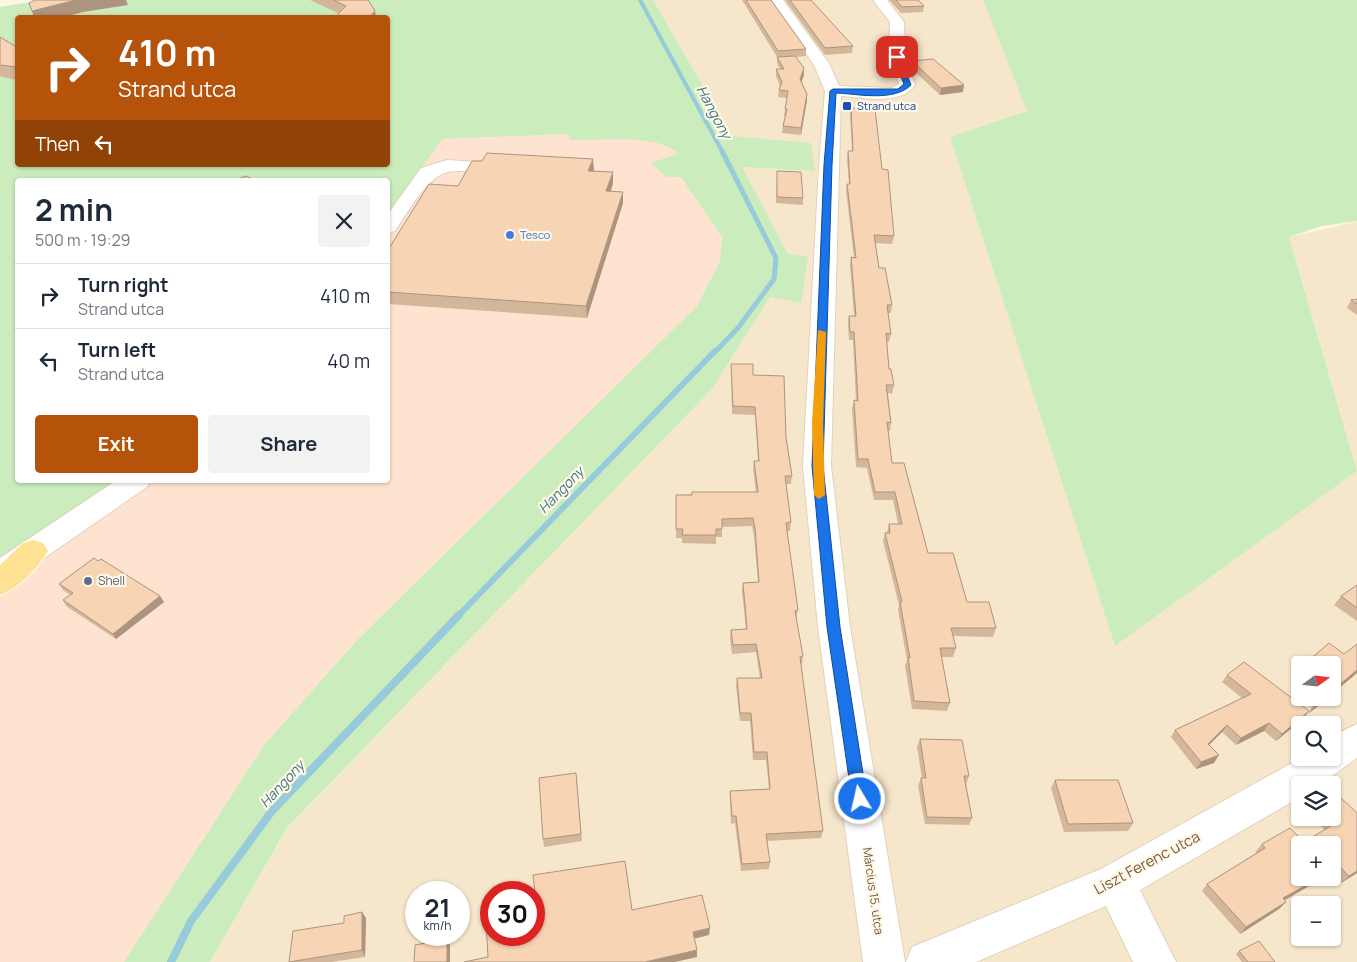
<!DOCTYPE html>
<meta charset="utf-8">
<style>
body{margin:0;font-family:Manrope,sans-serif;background:#f2f2f3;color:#1f2937;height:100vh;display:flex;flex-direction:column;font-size:19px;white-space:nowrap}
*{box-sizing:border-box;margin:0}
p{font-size:16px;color:#747a83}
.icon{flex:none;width:28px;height:28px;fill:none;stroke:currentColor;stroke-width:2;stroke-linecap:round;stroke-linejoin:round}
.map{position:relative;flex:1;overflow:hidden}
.details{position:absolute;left:15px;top:178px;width:375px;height:305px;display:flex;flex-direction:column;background:#fff;border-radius:5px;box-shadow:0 1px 4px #0004}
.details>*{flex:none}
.banner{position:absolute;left:15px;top:15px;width:375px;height:152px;border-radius:5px;box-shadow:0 1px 4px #0004;background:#b45309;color:#fff;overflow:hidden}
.needle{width:32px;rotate:75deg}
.fabs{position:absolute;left:1291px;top:656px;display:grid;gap:10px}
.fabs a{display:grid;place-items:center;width:50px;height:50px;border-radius:5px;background:#fff;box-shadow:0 1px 4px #0004;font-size:25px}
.speed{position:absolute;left:405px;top:881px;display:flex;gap:10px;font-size:25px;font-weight:700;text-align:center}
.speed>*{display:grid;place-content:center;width:65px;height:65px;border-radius:50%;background:#fff;box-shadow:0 1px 4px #0004;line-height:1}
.speed small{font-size:12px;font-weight:400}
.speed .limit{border:8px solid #d22;background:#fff;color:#111}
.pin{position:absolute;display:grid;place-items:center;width:42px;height:42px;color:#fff;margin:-21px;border-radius:10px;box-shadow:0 2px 8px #0006}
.me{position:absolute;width:55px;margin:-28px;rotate:351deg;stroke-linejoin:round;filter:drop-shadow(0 0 4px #0008)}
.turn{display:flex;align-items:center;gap:18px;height:105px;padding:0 20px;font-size:22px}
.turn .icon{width:65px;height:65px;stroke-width:2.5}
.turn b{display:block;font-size:35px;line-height:42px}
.then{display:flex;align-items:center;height:48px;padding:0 20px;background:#0003;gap:10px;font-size:19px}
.round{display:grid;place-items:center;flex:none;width:52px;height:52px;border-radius:5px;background:#f2f2f3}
.summary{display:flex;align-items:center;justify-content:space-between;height:85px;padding:0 20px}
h1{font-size:30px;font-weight:700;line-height:38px}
.button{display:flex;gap:10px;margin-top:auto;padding:10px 20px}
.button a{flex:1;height:58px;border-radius:5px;background:#b45309;color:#fff;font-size:20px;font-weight:700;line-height:58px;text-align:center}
.button a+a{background:#f2f2f3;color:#1f2937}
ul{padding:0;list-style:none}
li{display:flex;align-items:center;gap:15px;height:65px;padding:0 20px;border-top:1px solid #e0e1e3}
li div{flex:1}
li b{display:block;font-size:19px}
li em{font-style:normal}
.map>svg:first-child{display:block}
</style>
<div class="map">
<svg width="1357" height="962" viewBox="0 0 1357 962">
<rect width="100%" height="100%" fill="#fef5de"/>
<path fill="#f6e7cc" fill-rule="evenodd" d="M653 0H983L1028 111 950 137 1115 646 1357 471V962H210L287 829 712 389 770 297 801 303 788 254 741 167 815 171 732 136ZM1300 665H1332V698H1300ZM1300 725H1332V758H1300ZM1300 785H1332V818H1300ZM1300 845H1332V878H1300ZM416 892H459V935H416ZM491 892H534V935H491ZM1300 905H1332V938H1300Z
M1357 222V470L1289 237Z"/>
<path fill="#ffe3d1" d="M568 134 649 141 669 146 679 154 651 163 667 176H681L722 237 720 261 697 306 358 639 264 745 124 962H0V558L119 480H388V217L442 139Z"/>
<path fill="#cbecbc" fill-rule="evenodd" d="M43 0H653L732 136 811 143 815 171 742 167 788 254 808 257 801 303 770 297 712 389 287 828 210 962H124L264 745 358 639 697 306 720 261 722 237 681 177H667L650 163 678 154C659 133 598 141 570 140L568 134 442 139 388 217V180H18V480H119L0 558V7ZM18 18H388V165H18Z
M983 0H1357V221L1321 226 1289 237 1357 471 1115 646 950 137 1027 111Z"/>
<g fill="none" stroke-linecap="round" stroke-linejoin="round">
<path stroke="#97cbdb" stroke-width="4" d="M640 0 723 153"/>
<path stroke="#97cbdb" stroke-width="5" d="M714 353 738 328 774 279 776 258 722 151"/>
<path stroke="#97cbdb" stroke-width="6" d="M458 616 715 351"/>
<path stroke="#97cbdb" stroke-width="8" d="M171 962 191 921 272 811 459 615"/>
<g stroke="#e2d1ba" stroke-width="2">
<path id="minor" d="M769 0H783L830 65 839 86 892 88 899 84 889 57 890 22 873 0H887L904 22 905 57 915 85C901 106 863 97 841 96L831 466 850 627 905 962H863L818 627 803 466 819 165 825 91 814 65Z
M447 160 479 162 481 166 479 170C468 172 458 170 448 172 427 176 407 214 395 231L388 233V214L421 168Z
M117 480H151L147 487 11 581 0 584V558Z
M1357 724V758L1319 785H1300V797L1140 890 1176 962H1133L1106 906 976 962H906L912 947 1101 869 1301 758H1332V736Z"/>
</g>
<g stroke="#fff" stroke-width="2">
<path id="major" d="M33 540 43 543 48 551C38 568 18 589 0 595V565L23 543Z"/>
</g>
<use href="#minor" fill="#fff" fill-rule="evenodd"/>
<use href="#major" fill="#ffe194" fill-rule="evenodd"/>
</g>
<path fill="#d4b69b" d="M310 0H368L338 13Z
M742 0H771L806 49V56L796 57 804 68V75L801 81 807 94 801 135 782 133 783 126 786 116H784L787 98 778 97 779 90 780 86 776 76V69H780L777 63V57Z
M785 0H811L853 46 852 53 825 55Z
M889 0H918L924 6 923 12 901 13Z
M0 37 18 48V80L7 78 0 76Z
M912 61 963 92 940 95 911 68Z
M851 108 882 169 894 236 892 244 875 243 879 268 892 305 891 313H888L891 334 889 342H887L889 369 894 385 892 394 888 393 891 423 890 431H888L892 463 928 553 967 602 996 628 993 637 953 636 956 648 953 657H941L950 703 947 711 912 709 905 666 907 660 898 610 899 605 883 541 885 533H887L889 524H898L893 500H874L867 468 856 467 852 409 854 400 856 401 853 340H849L848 324 849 316H854L850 265 851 257 854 258 846 191 847 184H849L847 159 848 151H852L850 115Z
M594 170 593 171 613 183 611 191 623 203 587 318 388 304V250L458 186Z
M777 171 803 198V205L776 203Z
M1357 299V315L1347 308 1351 300Z
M731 364 753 375 786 437 792 476 791 484H786L791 522 790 531H787L798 610 796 619 803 656 802 664 801 665 823 831 821 838 767 841 770 862 769 869 741 871 735 823 731 824 730 798V791L769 789 766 760H753L750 721H740L736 686 737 678H760L756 652 732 654 730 638 731 630 746 629 742 591 743 583 758 582 754 536 752 526 722 527V537H716V544L682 543V538H676V495L756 492 753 469 754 461H758L755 415 732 414Z
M59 584 160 596 164 602 116 639 66 606 63 600 70 595 63 590Z
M1357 585V621L1334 605 1341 596Z
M1344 654 1357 673 1332 694V665H1305L1308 661Z
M1227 675 1309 711 1303 719 1276 741 1264 731 1236 745 1222 732 1209 745 1214 763 1196 769 1171 737 1175 730 1242 698 1222 682Z
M1316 698H1328L1308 714Z
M920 739 969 776 966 784 972 818 969 825 925 824 918 786 921 778H922L917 747Z
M576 773 582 841 544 847 543 839Z
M1055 780 1133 823 1128 831 1064 832 1051 788Z
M1312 818H1332L1357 873 1341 883 1332 874V845L1300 878H1323L1285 900 1286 902 1279 909 1240 934 1202 891 1207 884 1257 853 1255 852 1262 844 1304 842 1325 830Z
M366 918 365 957 331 962H289L344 923Z
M1239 951 1275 962H1242L1236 954Z"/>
<path fill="#ac947e" d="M76 0H126L128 5 83 12 60 18H34L32 11Z
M375 11 376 18H369Z
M804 68V75L800 86V79Z
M964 85 963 92 940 95 941 88Z
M807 94V101L801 135V128Z
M593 159 594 170 589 182 588 171Z
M613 172V183L607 202 606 191Z
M623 192V203L587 318 586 306Z
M160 596 164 602 116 639 113 634Z
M1357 670V673L1332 694V691Z
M1325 698H1328L1308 714 1315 706Z
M1309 711 1303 719 1276 741 1282 734Z
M1269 723 1264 731 1236 745 1241 738Z
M1227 725 1222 732 1203 751 1208 744Z
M1219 755 1214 763 1196 769 1201 762Z
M1357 871V873L1341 883 1349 876Z
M1319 878H1323L1276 905 1283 898Z
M1286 902 1279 909 1240 934 1246 927Z
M362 912 366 918 365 957 362 950Z
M710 928 709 935 693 939V932Z
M447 939 450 946V962H447Z
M697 950V957L675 962H645Z"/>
<path fill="#f6d4b4" stroke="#ac947e" d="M35 0H76L32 11 29 3Z
M333 0H368L375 11 369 18H334L346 6Z
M746 0H771L806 49 778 51Z
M790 0H811L853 46 825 48Z
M896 0H918L924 6 902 7Z
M0 37 18 48V67L0 65Z
M795 56 804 68 800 79 807 94 801 128 783 126 787 109H785L788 91 779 90 782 82 776 69H784L777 57Z
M933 59 964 85 941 88 912 61Z
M851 108 875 109 882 169 888 170 894 236 874 235 879 268H885L892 305H887L891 334 886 333 889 369H891L894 385H886L891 423 887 422 892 463H904L928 553H953L967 602H989L996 628H951L956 648H940L950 703 914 701 908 657 910 658 900 602H902L885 533H890L889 524H902L895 492H875L868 459H858L854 400 858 401 854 332H850L849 316H856L851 257 856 258 847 184H850L848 151H853Z
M487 153 593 159 588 171 613 172 606 191 623 192 586 306 388 292V250L429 184 458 186 472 161H482Z
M777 171 801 172 803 198 777 197Z
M246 176 254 180H235Z
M1357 299V304L1351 300Z
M731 364H753V375L784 376 786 437 792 476H785L791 522 786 523 798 610 795 611 803 656 800 657 823 831 766 834 770 862 742 864 736 816H732L730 791 770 789 767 752H754L751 713H740L737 678H762L756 644 733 645 731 630 747 629 743 583 759 582 755 528 753 518 722 519V529H716V535H682L683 529H676V495H692V492H758L754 461H759L755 407 733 406Z
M94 558 98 561 101 559 160 596 113 634 63 600 73 593 59 584Z
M1357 585V608L1341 596Z
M1329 643 1344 654 1357 644V670L1332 691V665H1313L1308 661Z
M1244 662 1309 711 1282 734 1269 723 1241 738 1227 725 1208 744 1219 755 1201 762 1175 730 1251 694 1227 675Z
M1319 698H1325L1315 706Z
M920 739 962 740 969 776H964L972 818 927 817 921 778H926Z
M576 773 581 834 543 839 539 778Z
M1055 780H1118L1133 823 1068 824Z
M1340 797 1357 813V871L1349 876 1339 866 1332 869V845H1300V878H1319L1283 898 1286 902 1246 927 1207 884 1265 848 1262 844 1290 828 1304 842 1334 824 1326 818H1332V801Z
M625 861 632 910 702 895 710 928 693 932 697 950 645 962H464L488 957 486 923 491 922V935H534V913L537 912 533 875Z
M362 912V950L289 962 293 931 344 923V916Z
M447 939V962H414L415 945Z
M1259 941 1275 962H1248L1239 951Z"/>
<path fill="#1a73e8" stroke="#114b97" d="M897 55 900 57 911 85C894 102 858 94 836 93L832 165 823 466 840 627 867 799 865 804 860 806 854 804 852 799 827 627 812 466 824 165 830 91 833 89H898L904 84 893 57Z"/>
<path fill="#f59e0b" d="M818 330 826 332 823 423 825 495 819 499 814 495 812 423Z"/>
<rect fill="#1a4fb4" stroke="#fff8e6" stroke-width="2" x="842" y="101" width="10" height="10" rx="2.5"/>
<circle fill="#3f7fe0" stroke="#fff8e6" stroke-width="2" cx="510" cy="235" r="5"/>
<circle fill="#5c6f8a" stroke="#fff8e6" stroke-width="2" cx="88" cy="581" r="5"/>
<g text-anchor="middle" stroke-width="4.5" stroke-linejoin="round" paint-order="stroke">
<g font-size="11" fill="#164399" stroke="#fff8e6" text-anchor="start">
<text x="857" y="110">Strand utca</text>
</g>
<g font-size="11" fill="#366cbe" stroke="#fff8e6" text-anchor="start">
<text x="520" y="239">Tesco</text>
</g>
<g font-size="12" fill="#4e5e75" stroke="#fff8e6" text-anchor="start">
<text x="98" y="585">Shell</text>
</g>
<g font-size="12" fill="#765b45" stroke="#fff8e6">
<text transform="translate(873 891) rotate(82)" y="4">Március 15. utca</text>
</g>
<g font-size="14" font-style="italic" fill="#3c778b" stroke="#fff8e6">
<text transform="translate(714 112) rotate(62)" y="5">Hangony</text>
<text transform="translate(561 490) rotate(-46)" y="5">Hangony</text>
<text transform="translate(282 784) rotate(-47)" y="5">Hangony</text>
</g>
<g font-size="15" fill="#765b45" stroke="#fff8e6">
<text transform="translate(1147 863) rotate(-28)" y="5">Liszt Ferenc utca</text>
</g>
</g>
</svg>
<div class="fabs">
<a><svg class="needle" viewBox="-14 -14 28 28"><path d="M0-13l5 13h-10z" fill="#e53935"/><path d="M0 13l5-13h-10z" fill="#747a83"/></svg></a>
<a><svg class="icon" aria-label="search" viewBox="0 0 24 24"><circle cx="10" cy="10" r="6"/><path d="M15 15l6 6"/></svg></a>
<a><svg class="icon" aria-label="layers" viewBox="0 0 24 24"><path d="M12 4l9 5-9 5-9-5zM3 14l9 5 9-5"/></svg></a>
<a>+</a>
<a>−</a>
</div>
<div class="speed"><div>21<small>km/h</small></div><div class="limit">30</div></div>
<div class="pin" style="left:897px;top:57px;background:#d93025"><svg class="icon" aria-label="arrive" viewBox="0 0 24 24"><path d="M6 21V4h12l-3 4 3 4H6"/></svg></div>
<svg class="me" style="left:860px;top:799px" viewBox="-20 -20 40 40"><circle r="17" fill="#1a73e8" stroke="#fff" stroke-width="3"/><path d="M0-11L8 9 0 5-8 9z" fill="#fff"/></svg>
<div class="banner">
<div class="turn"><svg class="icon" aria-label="right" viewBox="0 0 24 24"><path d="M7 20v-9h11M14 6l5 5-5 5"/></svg><div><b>410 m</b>Strand utca</div></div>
<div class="then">Then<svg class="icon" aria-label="left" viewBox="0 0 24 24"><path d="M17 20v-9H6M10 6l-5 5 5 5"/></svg></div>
</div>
<section class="details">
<div class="summary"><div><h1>2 min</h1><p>500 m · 19:29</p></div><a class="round"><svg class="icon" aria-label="close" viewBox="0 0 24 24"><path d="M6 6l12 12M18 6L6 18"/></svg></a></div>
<ul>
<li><svg class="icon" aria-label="right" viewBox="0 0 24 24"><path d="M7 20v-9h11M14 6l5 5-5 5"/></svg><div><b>Turn right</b><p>Strand utca</p></div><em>410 m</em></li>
<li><svg class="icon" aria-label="left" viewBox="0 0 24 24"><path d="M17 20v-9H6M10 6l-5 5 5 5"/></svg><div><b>Turn left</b><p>Strand utca</p></div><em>40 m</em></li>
</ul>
<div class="button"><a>Exit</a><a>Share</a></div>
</section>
</div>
